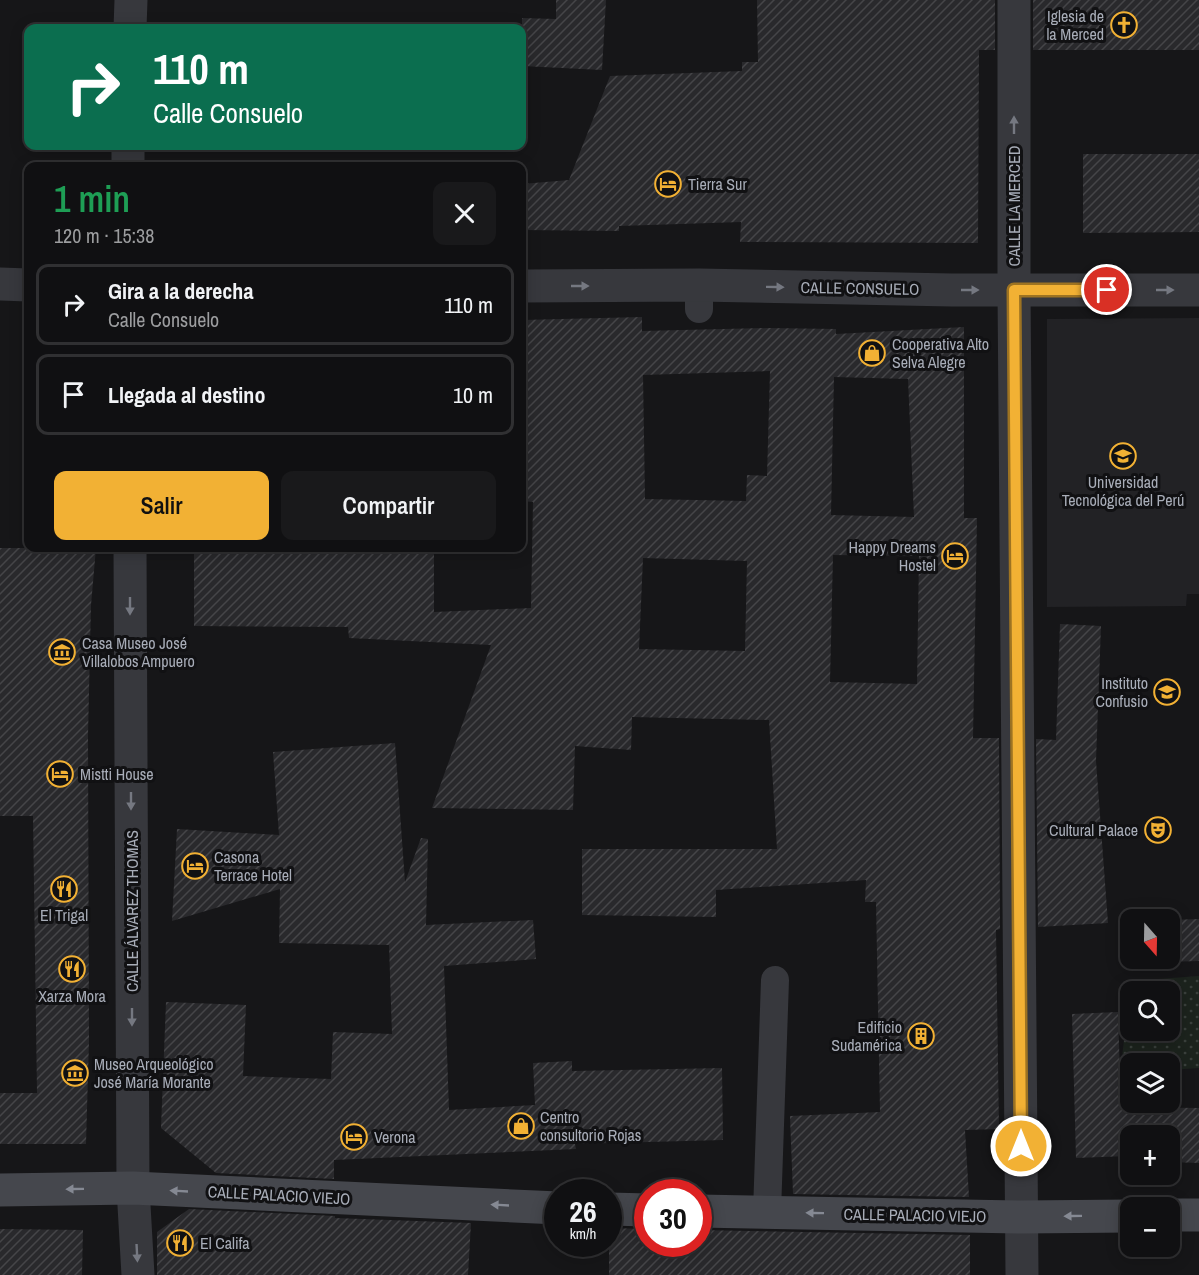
<!DOCTYPE html>
<html lang="es">
<meta charset="utf-8">
<style>
body{margin:0;font-family:"Archivo Narrow",sans-serif;background:#19191b;color:#f1f3f6;height:100vh;display:flex;flex-direction:column;font-size:22px;white-space:nowrap}
*{box-sizing:border-box;margin:0}
p{font-size:20px;color:#9c9d9f}
.icon{flex:none;width:33px;height:33px;fill:none;stroke:currentColor;stroke-width:2;stroke-linecap:round;stroke-linejoin:round}
.map{position:relative;flex:1;overflow:hidden}
.panel{position:absolute;left:24px;top:162px;width:502px;height:390px;display:flex;flex-direction:column;background:#101012;border-radius:12px;box-shadow:0 3px 15px #0003,0 0 0 2px #303032}
.panel>*{flex:none}
.top-card{position:absolute;left:24px;top:24px;width:502px;height:126px;border-radius:12px;box-shadow:0 3px 15px #0003,0 0 0 2px #303032;background:#0b6e4f;color:#fff;overflow:hidden}
.needle{width:39px;rotate:160deg}
.fabs{position:absolute;left:1120px;top:909px;display:grid;gap:12px}
.fabs a{display:grid;place-items:center;width:60px;height:60px;border-radius:12px;background:#101012;box-shadow:0 3px 15px #0003,0 0 0 2px #303032;font-size:30px}
.speed{position:absolute;left:544px;top:1179px;display:flex;gap:12px;font-size:30px;font-weight:700;text-align:center}
.speed>*{display:grid;place-content:center;width:78px;height:78px;border-radius:50%;background:#101012;box-shadow:0 3px 15px #0003,0 0 0 2px #303032;line-height:1}
.speed small{font-size:15px;font-weight:400}
.speed .limit{border:9px solid #d22;background:#fff;color:#111}
.pin{position:absolute;display:grid;place-items:center;width:51px;height:51px;color:#fff;margin:-26px;border:3px solid #fff;border-radius:50%;box-shadow:0 2px 6px #0007}
.me{position:absolute;width:66px;margin:-33px;rotate:0deg;stroke-linejoin:round;filter:drop-shadow(0 0 4px #0008)}
.turn{display:flex;align-items:center;gap:21px;height:126px;padding:0 30px;font-size:27px}
.turn .icon{width:78px;height:78px;stroke-width:2.5}
.turn b{display:block;font-size:42px;line-height:51px}
.round{display:grid;place-items:center;flex:none;width:63px;height:63px;border-radius:12px;background:#19191b}
.headline{display:flex;align-items:center;justify-content:space-between;height:102px;padding:0 30px}
h1{font-size:36px;font-weight:600;line-height:45px;color:#1e9e55}
.cta{display:flex;gap:12px;margin-top:auto;padding:12px 30px}
.cta a{flex:1;height:69px;border-radius:12px;background:#f2b134;color:#111;font-size:24px;font-weight:600;line-height:69px;text-align:center}
.cta a+a{background:#19191b;color:#f1f3f6}
ul{padding:0;list-style:none}
li{display:flex;align-items:center;gap:18px;height:81px;margin:0 12px 9px;padding:0 18px;border:3px solid #303032;border-radius:12px}
li div{flex:1}
li b{display:block;font-size:22px}
li em{font-style:normal}
.map>svg:first-child{display:block}
</style>
<div class="map">
<svg width="1199" height="1275" viewBox="0 0 1199 1275">
<defs>
<pattern id="grass-dots" width="8" height="8" patternUnits="userSpaceOnUse" patternTransform="scale(1.5)"><rect width="8" height="8" fill="#1c231d"/><path d="M2 2h.1M6 6h.1" fill="none" stroke="#3a403c" stroke-width="1.8" stroke-linecap="round"/></pattern>
<pattern id="building-hatch" width="6" height="6" patternUnits="userSpaceOnUse" patternTransform="scale(1.5)"><rect width="6" height="6" fill="#29292c"/><path d="M-1 1l2-2M0 6l6-6M5 7l2-2" fill="none" stroke="#454548"/></pattern>
</defs>
<rect width="100%" height="100%" fill="#161618"/>
<path fill="#222225" d="M1199 318V594H1187L1186 606 1047 607V319Z"/>
<path fill="url(#grass-dots)" fill-rule="evenodd" d="M1199 976V1068L1170 1070V1064H1131V1073L1120 1074 1131 981ZM1131 992H1170V1030H1131Z"/>
<path fill="url(#building-hatch)" fill-rule="evenodd" d="M556 0H606L602 70 522 66V18L556 19Z
M757 0H995V50H979L978 243 740 242 741 222 619 226V231L522 230V184L569 180 610 76 742 71V62H758Z
M1033 0H1199V50H1033Z
M1083 154H1199V232L1083 233Z
M642 317V331L768 328 836 329V334L964 327V518H977L973 738H999L1000 929 996 930 999 1129 965 1130 969 1197 793 1194 790 1116 880 1112 876 902H865L866 880 716 890V917L582 915V849H777L769 720 632 717 631 750 575 746 573 810 432 808 491 645 349 638 348 627 194 626V548H329V554L434 552V612L531 608 533 502 522 501V320ZM770 371 767 476 747 475 746 501 645 499 643 375ZM834 377 908 379 914 517 831 515ZM833 555 919 556 917 684 830 682ZM643 558 747 561 745 651 639 649Z
M0 548H96L91 605 88 735 89 1041 86 1144H0V1093H37L33 816H0Z
M1060 624 1101 626 1096 761 1108 923 1038 927 1036 739 1056 740Z
M395 743 405 882 421 838 428 839 426 925 533 920 536 959 444 966 449 1110 535 1105 533 1063 572 1061V1071L722 1068 723 1140 575 1144 576 1149 334 1160V1179L216 1173 161 1128 166 1002 246 1005 243 1076 331 1079 333 1032 392 1034 389 945 279 943 280 889 172 921 177 829 279 835 273 752Z
M1199 919V961L1134 963V958H1170V920Z
M1118 1012 1121 1107 1199 1108V1163L1170 1162V1136H1131V1161H1129V1156L1076 1158 1072 1014Z
M189 1209 335 1216V1218L471 1223 468 1275H157V1232Z
M609 1228 648 1229V1244H699V1230L970 1235V1275H609Z
M0 1229 83 1230 82 1275H0Z"/>
<g fill="none" stroke-linecap="round" stroke-linejoin="round">
<path stroke="#37383d" stroke-width="28" d="M699 285V309
M767 1212 775 980"/>
<path stroke="#37383d" stroke-width="33" d="M1014 0V290L1022 1275
M130 28 131 0
M128 166V146
M0 284 28 285
M522 286 699 285 952 290H1199
M130 548 133 1188 138 1275"/>
<path stroke="#45474d" stroke-width="33" d="M0 1190 133 1188 558 1208
M609 1209 648 1210
M699 1211 1021 1217 1131 1216
M1170 1215H1199"/>
</g>
<defs><path id="oneway-solid" d="M-6-.8H1V-3.2L6.5 0L1 3.2V.8H-6Z" transform="scale(1.5)"/></defs>
<g fill="#757881">
<use href="#oneway-solid" transform="translate(1014 125) rotate(-90)"/>
<use href="#oneway-solid" transform="translate(580 286)"/>
<use href="#oneway-solid" transform="translate(775 287) rotate(1)"/>
<use href="#oneway-solid" transform="translate(970 290)"/>
<use href="#oneway-solid" transform="translate(1165 290)"/>
<use href="#oneway-solid" transform="translate(130 606) rotate(90)"/>
<use href="#oneway-solid" transform="translate(131 801) rotate(90)"/>
<use href="#oneway-solid" transform="translate(132 1017) rotate(90)"/>
<use href="#oneway-solid" transform="translate(137 1253) rotate(87)"/>
</g>
<g fill="#858993">
<use href="#oneway-solid" transform="translate(75 1189) rotate(179)"/>
<use href="#oneway-solid" transform="translate(179 1191) rotate(-177)"/>
<use href="#oneway-solid" transform="translate(500 1205) rotate(-177)"/>
<use href="#oneway-solid" transform="translate(815 1213) rotate(-179)"/>
<use href="#oneway-solid" transform="translate(1073 1216) rotate(179)"/>
</g>
<g fill="none" stroke-linecap="round" stroke-linejoin="round">
<g stroke="#9d7322" stroke-width="15">
<path id="route" d="M1021 1146 1014 290H1107"/>
</g>
<use href="#route" stroke="#f2b134" stroke-width="10"/>
</g>
<defs>
<g id="church-ring" transform="scale(1.35)"><circle r="9.5" fill="#111113" stroke="#f2b134" stroke-width="1.5"/><path d="M-1.2-6h2.4v3.5h3.3v2.4h-3.3V6h-2.4V-.1h-3.3v-2.4h3.3Z" fill="#f2b134"/></g>
<g id="hotel-ring" transform="scale(1.35)"><circle r="9.5" fill="#111113" stroke="#f2b134" stroke-width="1.5"/><path d="M-6-4.5h1.5V1H6V5H4.5V3h-9V5H-6ZM-4 0a1.8 1.8 0 1 1 3.6 0ZM.5 0V-2.5h3Q6-2.5 6 0Z" fill="#f2b134"/></g>
<g id="shop-ring" transform="scale(1.35)"><circle r="9.5" fill="#111113" stroke="#f2b134" stroke-width="1.5"/><path d="M-5-2.5h2.3a2.7 3.5 0 0 1 5.4 0H5L5.5 6h-11ZM-1.5-2.5h3a1.5 2.3 0 0 0-3 0Z" fill="#f2b134"/></g>
<g id="university-ring" transform="scale(1.35)"><circle r="9.5" fill="#111113" stroke="#f2b134" stroke-width="1.5"/><path d="M0-5L7-2L0 1L-7-2ZM-4 1L0 2.5L4 1V4Q0 6-4 4Z" fill="#f2b134"/></g>
<g id="museum-ring" transform="scale(1.35)"><circle r="9.5" fill="#111113" stroke="#f2b134" stroke-width="1.5"/><path d="M0-6L6-3V-2H-6V-3ZM-5-1h2V3h-2ZM-1-1h2V3h-2ZM3-1h2V3H3ZM-6 4H6V6H-6Z" fill="#f2b134"/></g>
<g id="theatre-ring" transform="scale(1.35)"><circle r="9.5" fill="#111113" stroke="#f2b134" stroke-width="1.5"/><path d="M-5-5.5Q0-4 5-5.5V0Q5 5 0 6Q-5 5-5 0ZM-3.3-2.5H-1v1.5H-3.3ZM1-2.5H3.3v1.5H1ZM-2.8 1Q0 5.5 2.8 1Z" fill="#f2b134"/></g>
<g id="restaurant-ring" transform="scale(1.35)"><circle r="9.5" fill="#111113" stroke="#f2b134" stroke-width="1.5"/><path d="M-5-6h1v4h1v-4h1v4h1v-4h1v5L-1.5 .5V6h-2V.5L-5-1ZM5-6V6H3V1.5H1.5Q1.5-4 5-6Z" fill="#f2b134"/></g>
<g id="building-ring" transform="scale(1.35)"><circle r="9.5" fill="#111113" stroke="#f2b134" stroke-width="1.5"/><path d="M-4-6H4V6H1V3H-1V6H-4ZM-2.5-4.3h1.7v1.8h-1.7ZM.8-4.3h1.7v1.8H.8ZM-2.5-1h1.7V.8h-1.7ZM.8-1h1.7V.8H.8Z" fill="#f2b134"/></g>
</defs>
<g fill-rule="evenodd">
<use href="#church-ring" x="1124" y="25"/>
<use href="#hotel-ring" x="668" y="184"/>
<use href="#shop-ring" x="872" y="353"/>
<use href="#university-ring" x="1123" y="456"/>
<use href="#hotel-ring" x="955" y="556"/>
<use href="#museum-ring" x="62" y="652"/>
<use href="#university-ring" x="1167" y="692"/>
<use href="#hotel-ring" x="60" y="774"/>
<use href="#theatre-ring" x="1158" y="830"/>
<use href="#hotel-ring" x="195" y="866"/>
<use href="#restaurant-ring" x="64" y="889"/>
<use href="#restaurant-ring" x="72" y="969"/>
<use href="#building-ring" x="921" y="1036"/>
<use href="#museum-ring" x="75" y="1073"/>
<use href="#shop-ring" x="521" y="1126"/>
<use href="#hotel-ring" x="354" y="1137"/>
<use href="#restaurant-ring" x="180" y="1243"/>
</g>
<g text-anchor="middle" stroke-width="6" stroke-linejoin="round" paint-order="stroke">
<g font-size="16" fill="#a8adb8" stroke="#111113" text-anchor="start">
<text x="1104" y="22" text-anchor="end">Iglesia de<tspan x="1104" dy="18">la Merced</tspan></text>
<text x="688" y="190">Tierra Sur</text>
<text x="892" y="350">Cooperativa Alto<tspan x="892" dy="18">Selva Alegre</tspan></text>
<text x="1123" y="488" text-anchor="middle">Universidad<tspan x="1123" dy="18">Tecnológica del Perú</tspan></text>
<text x="936" y="553" text-anchor="end">Happy Dreams<tspan x="936" dy="18">Hostel</tspan></text>
<text x="82" y="649">Casa Museo José<tspan x="82" dy="18">Villalobos Ampuero</tspan></text>
<text x="1148" y="689" text-anchor="end">Instituto<tspan x="1148" dy="18">Confusio</tspan></text>
<text x="80" y="780">Mistti House</text>
<text x="1138" y="836" text-anchor="end">Cultural Palace</text>
<text x="214" y="863">Casona<tspan x="214" dy="18">Terrace Hotel</tspan></text>
<text x="64" y="921" text-anchor="middle">El Trigal</text>
<text x="72" y="1002" text-anchor="middle">Xarza Mora</text>
<text x="902" y="1033" text-anchor="end">Edificio<tspan x="902" dy="18">Sudamérica</tspan></text>
<text x="94" y="1070">Museo Arqueológico<tspan x="94" dy="18">José María Morante</tspan></text>
<text x="540" y="1123">Centro<tspan x="540" dy="18">consultorio Rojas</tspan></text>
<text x="374" y="1143">Verona</text>
<text x="200" y="1249">El Califa</text>
</g>
<g font-size="16" fill="#a8adb8" stroke="#111113">
<text transform="translate(1014 206) rotate(-90)" y="6">CALLE LA MERCED</text>
<text transform="translate(860 288) rotate(1)" y="6">CALLE CONSUELO</text>
<text transform="translate(132 911) rotate(-90)" y="6">CALLE ÁLVAREZ THOMAS</text>
<text transform="translate(279 1195) rotate(3)" y="6">CALLE PALACIO VIEJO</text>
<text transform="translate(915 1215) rotate(1)" y="6">CALLE PALACIO VIEJO</text>
</g>
</g>
</svg>
<div class="fabs">
<a><svg class="needle" viewBox="-14 -14 28 28"><path d="M0-13l5 13h-10z" fill="#e53935"/><path d="M0 13l5-13h-10z" fill="#9c9d9f"/></svg></a>
<a><svg class="icon" aria-label="search" viewBox="0 0 24 24"><circle cx="10" cy="10" r="6"/><path d="M15 15l6 6"/></svg></a>
<a><svg class="icon" aria-label="layers" viewBox="0 0 24 24"><path d="M12 4l9 5-9 5-9-5zM3 14l9 5 9-5"/></svg></a>
<a>+</a>
<a>−</a>
</div>
<div class="speed"><div>26<small>km/h</small></div><div class="limit">30</div></div>
<div class="pin" style="left:1107px;top:290px;background:#d93025"><svg class="icon" aria-label="arrive" viewBox="0 0 24 24"><path d="M6 21V4h12l-3 4 3 4H6"/></svg></div>
<svg class="me" style="left:1021px;top:1146px" viewBox="-20 -20 40 40"><circle r="17" fill="#f2b134" stroke="#fff" stroke-width="3"/><path d="M0-11L8 9 0 5-8 9z" fill="#fff"/></svg>
<div class="top-card">
<div class="turn"><svg class="icon" aria-label="right" viewBox="0 0 24 24"><path d="M7 20v-9h11M14 6l5 5-5 5"/></svg><div><b>110 m</b>Calle Consuelo</div></div>
</div>
<section class="panel">
<div class="headline"><div><h1>1 min</h1><p>120 m · 15:38</p></div><a class="round"><svg class="icon" aria-label="close" viewBox="0 0 24 24"><path d="M6 6l12 12M18 6L6 18"/></svg></a></div>
<ul>
<li><svg class="icon" aria-label="right" viewBox="0 0 24 24"><path d="M7 20v-9h11M14 6l5 5-5 5"/></svg><div><b>Gira a la derecha</b><p>Calle Consuelo</p></div><em>110 m</em></li>
<li><svg class="icon" aria-label="arrive" viewBox="0 0 24 24"><path d="M6 21V4h12l-3 4 3 4H6"/></svg><div><b>Llegada al destino</b></div><em>10 m</em></li>
</ul>
<div class="cta"><a>Salir</a><a>Compartir</a></div>
</section>
</div>
